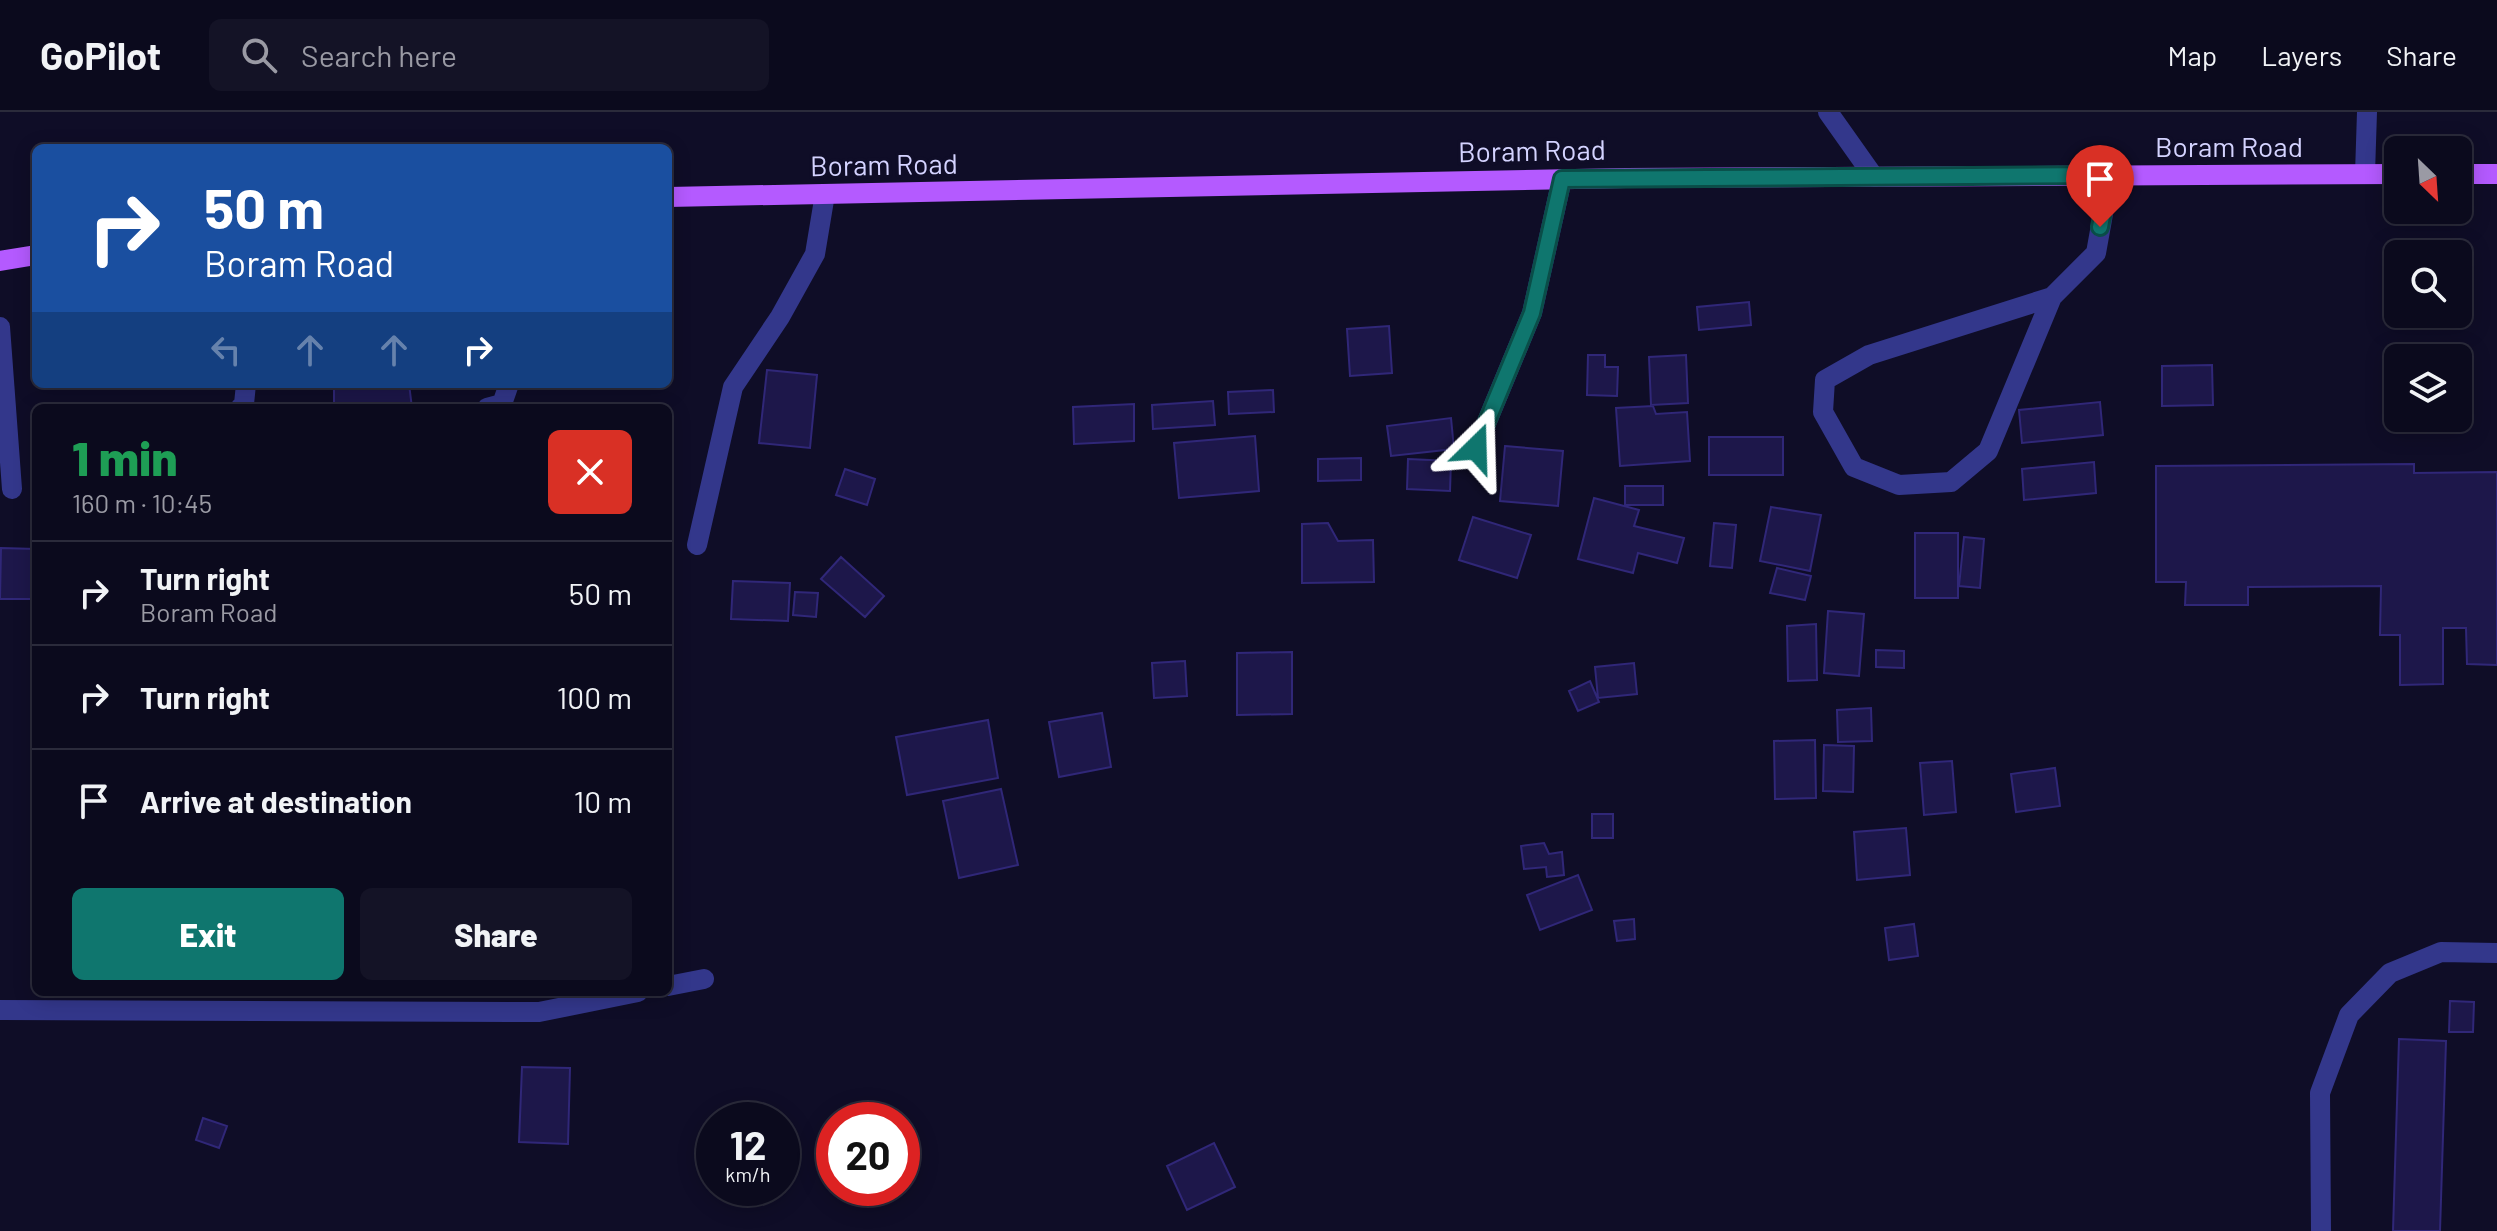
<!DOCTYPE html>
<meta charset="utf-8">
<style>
body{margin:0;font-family:Barlow,sans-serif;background:#141326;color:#f1f3f6;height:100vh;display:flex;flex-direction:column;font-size:30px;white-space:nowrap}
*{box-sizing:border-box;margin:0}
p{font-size:26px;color:#9a9aa4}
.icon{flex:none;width:44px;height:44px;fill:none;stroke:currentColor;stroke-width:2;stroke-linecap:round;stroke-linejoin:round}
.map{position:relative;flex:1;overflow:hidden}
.panel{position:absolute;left:32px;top:292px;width:640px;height:592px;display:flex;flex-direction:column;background:#0b0a1d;border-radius:12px;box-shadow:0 4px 20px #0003,0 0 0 2px #2b2b3b}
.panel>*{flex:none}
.top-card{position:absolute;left:32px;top:32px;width:640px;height:244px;border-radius:12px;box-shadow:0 4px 20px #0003,0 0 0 2px #2b2b3b;background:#1a4fa0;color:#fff;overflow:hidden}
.needle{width:52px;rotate:155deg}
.buttons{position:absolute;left:2384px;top:24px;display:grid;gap:16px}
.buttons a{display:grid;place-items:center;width:88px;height:88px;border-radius:12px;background:#0b0a1d;box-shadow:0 4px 20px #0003,0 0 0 2px #2b2b3b;font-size:40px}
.speed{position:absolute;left:696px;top:990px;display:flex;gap:16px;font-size:40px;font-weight:700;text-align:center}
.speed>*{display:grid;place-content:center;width:104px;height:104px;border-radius:50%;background:#0b0a1d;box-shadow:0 4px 20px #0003,0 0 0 2px #2b2b3b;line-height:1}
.speed small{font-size:20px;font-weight:400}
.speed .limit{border:12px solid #d22;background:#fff;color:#111}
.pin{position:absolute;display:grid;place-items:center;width:68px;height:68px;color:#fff;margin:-82px -34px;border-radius:50% 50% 50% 0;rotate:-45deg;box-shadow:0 0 8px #0007}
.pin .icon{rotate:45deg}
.me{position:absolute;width:88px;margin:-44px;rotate:22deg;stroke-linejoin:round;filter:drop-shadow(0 0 6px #0008)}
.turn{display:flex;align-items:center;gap:28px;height:168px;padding:0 40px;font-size:36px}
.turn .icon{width:104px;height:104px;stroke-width:2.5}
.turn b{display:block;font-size:56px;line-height:68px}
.lanes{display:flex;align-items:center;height:76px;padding:0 40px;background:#0003;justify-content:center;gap:40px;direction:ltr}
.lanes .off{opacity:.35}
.round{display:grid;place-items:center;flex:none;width:84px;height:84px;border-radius:12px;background:#141326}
.summary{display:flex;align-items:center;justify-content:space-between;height:136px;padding:0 40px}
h1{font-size:48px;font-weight:800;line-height:60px;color:#1e9e55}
.action{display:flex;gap:16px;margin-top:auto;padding:16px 40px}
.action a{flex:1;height:92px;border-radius:12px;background:#0f766e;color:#fff;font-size:32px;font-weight:800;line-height:92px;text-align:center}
.action a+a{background:#141326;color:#f1f3f6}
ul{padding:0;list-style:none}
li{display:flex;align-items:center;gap:24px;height:104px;padding:0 40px;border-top:2px solid #2b2b3b}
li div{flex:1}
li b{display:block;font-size:30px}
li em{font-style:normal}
header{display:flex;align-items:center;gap:48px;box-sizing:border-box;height:112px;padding:0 40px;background:#0b0a1d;border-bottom:2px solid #2b2b3b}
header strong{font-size:38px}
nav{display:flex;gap:44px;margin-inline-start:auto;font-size:28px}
.search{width:560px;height:72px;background:#141326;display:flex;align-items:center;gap:20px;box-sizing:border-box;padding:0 28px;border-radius:12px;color:#9a9aa4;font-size:30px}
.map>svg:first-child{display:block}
</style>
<header>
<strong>GoPilot</strong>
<div class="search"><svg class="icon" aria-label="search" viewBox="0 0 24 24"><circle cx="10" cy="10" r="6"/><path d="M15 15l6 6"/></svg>Search here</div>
<nav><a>Map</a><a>Layers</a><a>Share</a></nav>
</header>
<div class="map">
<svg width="2497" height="1119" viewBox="0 0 2497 1119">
<rect width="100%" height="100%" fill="#0f0d27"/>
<path fill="#1d174a" stroke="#302778" stroke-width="2" d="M1749 190 1751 213 1699 218 1697 195Z
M1389 214 1392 261 1350 264 1347 217Z
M1588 243H1605V255H1618L1617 284 1587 283Z
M1686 243 1688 291 1651 293 1649 245Z
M2212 253 2213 293 2162 294V254Z
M767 258 817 263 810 336 759 331Z
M334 272H409L412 296H334Z
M1273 278 1274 300 1229 302 1228 280Z
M1213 289 1215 313 1153 317 1152 293Z
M2100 290 2103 323 2022 331 2019 298Z
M1134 292V329L1074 332 1073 295Z
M1653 294 1656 302 1687 300 1690 349 1620 354 1616 296Z
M1451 306 1454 337 1391 344 1387 314Z
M1255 324 1259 379 1179 386 1174 331Z
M1709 325H1783V363H1709Z
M1505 334 1563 339 1558 394 1500 389Z
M1361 346V368L1318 369V347Z
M1408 347 1451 349 1450 379 1407 377Z
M2094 350 2096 381 2024 388 2022 357Z
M2414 352V361L2497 360V553L2467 552 2466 516H2443V572L2400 573V523H2380L2381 474 2248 475V493H2185L2186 470H2156V354Z
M845 357 875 367 867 393 836 383Z
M1625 374H1663V393H1625Z
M1594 386 1639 398 1634 414 1684 426 1677 451 1638 441 1633 461 1578 447Z
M1771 395 1821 403 1810 459 1760 449Z
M1473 405 1531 423 1517 466 1459 448Z
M1328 411 1338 429 1373 428 1374 470 1302 471V412Z
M1714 411 1736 413 1732 456 1710 454Z
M1915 421H1958V486H1915Z
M1964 425 1984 427 1980 476 1959 474Z
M1 436 36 437V487H0Z
M841 445 884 484 865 505 821 467Z
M1777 456 1811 464 1805 488 1770 481Z
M733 469 790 471 788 509 731 507Z
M795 480 818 481 816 505 793 503Z
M1828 499 1864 502 1859 564 1824 561Z
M1816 512 1817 568 1788 569 1787 514Z
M1876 538 1904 539V556L1876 555Z
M1292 540V602L1237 603V541Z
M1185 549 1187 584 1154 586 1152 551Z
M1634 551 1637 582 1598 586 1595 555Z
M1590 569 1599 590 1578 599 1569 579Z
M1871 596 1872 629 1838 630 1837 598Z
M1102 601 1111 655 1059 665 1049 610Z
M988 608 998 666 907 683 896 625Z
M1815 628 1816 686 1775 687 1774 629Z
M1824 633 1854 634 1853 680 1823 679Z
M1952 649 1956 700 1924 703 1920 651Z
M2055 656 2060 694 2016 700 2011 662Z
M1001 677 1018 753 959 766 943 689Z
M1592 702H1613V726H1592Z
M1906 716 1910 763 1857 768 1854 720Z
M1544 731 1549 742 1562 740 1564 763 1547 765 1546 755 1524 757 1521 734Z
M1578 763 1592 798 1540 818 1527 783Z
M1634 807 1635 827 1617 829 1614 809Z
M1914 812 1918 844 1889 848 1885 816Z
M2450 889 2474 890 2473 920H2449Z
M2399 927 2446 929 2440 1119H2393Z
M522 955 570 956 568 1032 519 1030Z
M203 1006 227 1014 219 1036 196 1028Z
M1214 1031 1235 1075 1187 1098 1167 1054Z"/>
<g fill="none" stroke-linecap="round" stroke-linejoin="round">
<path stroke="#33378b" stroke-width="20" d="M1828 0 1874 65
M2365 62 2367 0
M2052 185 1988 339 1951 370 1899 373 1854 355 1823 300 1825 268 1869 243 2052 185 2096 141 2110 63
M0 215 12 377
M240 296 244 292 246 272
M487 296 502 292 509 272
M1476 336 1532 201 1562 67
M697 433 733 275 780 205 815 142 825 82
M668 874 704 867
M0 898 539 900 638 880
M2321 1119 2320 981 2349 903 2390 861 2441 840 2497 841"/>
<path stroke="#b45aff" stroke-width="20" d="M2458 62H2497
M668 85 1626 66 2398 62
M0 149 36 143"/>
</g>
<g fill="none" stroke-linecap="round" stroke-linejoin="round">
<g stroke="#0a4d48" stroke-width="20">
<path id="route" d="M1476 336 1532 201 1562 67 2110 63 2100 115"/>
</g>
<use href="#route" stroke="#0f766e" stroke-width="14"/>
</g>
<g text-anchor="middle" stroke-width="7" stroke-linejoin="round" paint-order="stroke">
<g font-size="28" fill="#d4d3ff" stroke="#0f0d27">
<text x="2229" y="45">Boram Road</text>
<text transform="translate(1532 39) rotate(-1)" y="10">Boram Road</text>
<text transform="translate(884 53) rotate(-1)" y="10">Boram Road</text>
</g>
</g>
</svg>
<div class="buttons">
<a><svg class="needle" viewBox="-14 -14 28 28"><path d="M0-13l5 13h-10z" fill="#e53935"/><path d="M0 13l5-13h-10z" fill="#9a9aa4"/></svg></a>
<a><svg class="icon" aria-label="search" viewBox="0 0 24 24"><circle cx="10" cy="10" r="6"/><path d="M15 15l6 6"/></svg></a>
<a><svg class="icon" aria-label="layers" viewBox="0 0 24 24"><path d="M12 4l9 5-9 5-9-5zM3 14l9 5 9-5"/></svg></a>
</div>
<div class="speed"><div>12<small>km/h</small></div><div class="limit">20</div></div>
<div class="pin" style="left:2100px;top:115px;background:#d93025"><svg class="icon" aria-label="arrive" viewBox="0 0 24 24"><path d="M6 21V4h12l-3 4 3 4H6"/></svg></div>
<svg class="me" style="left:1476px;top:336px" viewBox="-20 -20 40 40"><path d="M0-17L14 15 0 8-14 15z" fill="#0f766e" stroke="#fff" stroke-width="4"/></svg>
<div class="top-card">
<div class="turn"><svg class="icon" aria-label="right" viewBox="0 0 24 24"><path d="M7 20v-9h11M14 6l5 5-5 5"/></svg><div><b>50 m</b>Boram Road</div></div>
<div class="lanes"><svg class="icon off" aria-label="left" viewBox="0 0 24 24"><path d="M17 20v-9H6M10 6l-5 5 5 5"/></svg><svg class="icon off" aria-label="ahead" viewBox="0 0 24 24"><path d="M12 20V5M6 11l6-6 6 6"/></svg><svg class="icon off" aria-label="ahead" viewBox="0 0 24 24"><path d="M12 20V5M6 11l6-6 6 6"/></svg><svg class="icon" aria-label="right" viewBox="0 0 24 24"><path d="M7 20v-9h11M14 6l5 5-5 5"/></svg></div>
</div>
<section class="panel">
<div class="summary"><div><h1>1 min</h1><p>160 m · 10:45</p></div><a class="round" style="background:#d93025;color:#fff"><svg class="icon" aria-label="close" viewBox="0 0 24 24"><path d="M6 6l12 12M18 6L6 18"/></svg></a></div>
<ul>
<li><svg class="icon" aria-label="right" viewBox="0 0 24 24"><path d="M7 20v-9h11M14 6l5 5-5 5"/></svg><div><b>Turn right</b><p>Boram Road</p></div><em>50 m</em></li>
<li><svg class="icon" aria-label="right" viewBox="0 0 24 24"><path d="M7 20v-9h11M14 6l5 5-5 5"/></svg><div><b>Turn right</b></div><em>100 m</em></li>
<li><svg class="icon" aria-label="arrive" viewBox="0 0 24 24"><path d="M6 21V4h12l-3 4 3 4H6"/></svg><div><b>Arrive at destination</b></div><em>10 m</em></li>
</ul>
<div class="action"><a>Exit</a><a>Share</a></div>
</section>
</div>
